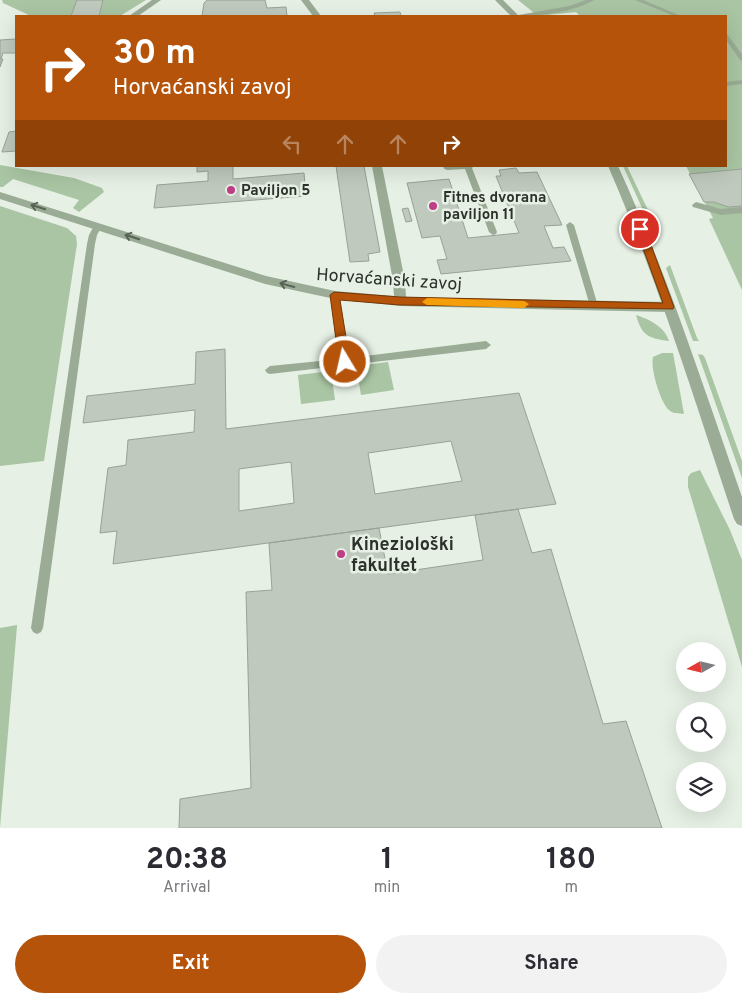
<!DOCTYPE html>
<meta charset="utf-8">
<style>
body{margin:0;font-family:Overpass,sans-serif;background:#f2f2f3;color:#2b2b33;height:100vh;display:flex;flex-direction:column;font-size:19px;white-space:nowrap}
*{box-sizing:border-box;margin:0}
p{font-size:16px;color:#7c7c81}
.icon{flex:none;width:28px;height:28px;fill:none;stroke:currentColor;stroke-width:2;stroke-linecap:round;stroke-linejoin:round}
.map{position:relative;height:828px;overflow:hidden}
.drawer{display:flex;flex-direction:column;background:#fff;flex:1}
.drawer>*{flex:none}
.top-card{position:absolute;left:15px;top:15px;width:712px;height:152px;border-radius:0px;box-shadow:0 5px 20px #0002;background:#b45309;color:#fff;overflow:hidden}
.needle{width:32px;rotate:262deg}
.fabs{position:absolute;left:676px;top:642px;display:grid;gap:10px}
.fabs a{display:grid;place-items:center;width:50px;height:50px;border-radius:50%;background:#fff;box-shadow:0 5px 20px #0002;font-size:25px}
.pin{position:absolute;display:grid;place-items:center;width:42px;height:42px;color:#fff;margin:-21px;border:2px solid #fff;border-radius:50%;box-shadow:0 1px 5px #0007}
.me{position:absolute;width:55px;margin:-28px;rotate:351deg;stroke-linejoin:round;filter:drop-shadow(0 0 4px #0008)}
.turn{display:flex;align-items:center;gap:18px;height:105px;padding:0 15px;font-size:22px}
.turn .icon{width:65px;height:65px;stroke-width:2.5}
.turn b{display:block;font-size:35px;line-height:42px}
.lanes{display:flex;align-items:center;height:48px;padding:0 15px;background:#0003;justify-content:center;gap:25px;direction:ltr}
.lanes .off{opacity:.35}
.eta{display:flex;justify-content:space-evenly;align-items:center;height:85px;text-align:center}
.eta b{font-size:30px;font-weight:700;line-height:35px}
.action{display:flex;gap:10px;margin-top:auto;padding:10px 15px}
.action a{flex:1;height:58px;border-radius:30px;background:#b45309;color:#fff;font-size:20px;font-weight:700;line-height:58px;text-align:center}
.action a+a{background:#f2f2f3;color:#2b2b33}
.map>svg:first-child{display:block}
</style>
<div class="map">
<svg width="742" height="828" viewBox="0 0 742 828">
<rect width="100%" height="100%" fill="#e6f0e4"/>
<path fill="#a9c5a3" d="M2 0H77L71 16H31L3 3Z
M103 0H146L120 16H99Z
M518 0H742V290L709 219 713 218 686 166H726V16H580L576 12 538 16Z
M0 165 74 178 102 188 104 192 79 212 73 208 79 200 13 179 3 187H0Z
M623 166H627L647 208 657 233 652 230Z
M0 206 67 228 76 236 77 244 44 461 0 466Z
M670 265 697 338 699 341H693L666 268Z
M636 315C649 319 665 327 669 341 648 338 642 336 636 315Z
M673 353 684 414C678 413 673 414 669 410 660 402 650 367 653 357L662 353Z
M698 354 703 355 705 358 742 461V478Z
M388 362 394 390 361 395 356 366Z
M331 371 335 400 301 404 298 375Z
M700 470 730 530 742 560V667L688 487V477L691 473Z
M17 625V626L0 828V628Z"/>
<path fill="#bfc9bd" stroke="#99a297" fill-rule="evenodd" d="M77 0H103L99 16H71Z
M207 0H265L267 8 286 7 287 16H202L204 3Z
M400 12 401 16H375L374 13Z
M16 39V53H3L1 59H3L0 67V40Z
M16 131V151L2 152 9 132Z
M197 166H233V179L304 173 306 196 154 208 157 185 208 181V171L197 172Z
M336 166H364L380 252 368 254 369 261 350 262Z
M516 168 519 173 537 172 562 225 544 226 553 248 564 247 571 261 441 274 437 260 447 259 440 236 422 238 407 183 449 179 468 238 519 233 496 176H501L499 170Z
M742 169V206L728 207 714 202H704L689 174Z
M408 208 412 221 406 222 402 209Z
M225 349 226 429 519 393 556 504 113 564 117 531 100 533 108 468 126 465 128 440 194 432 195 410 83 423 87 396 195 384 196 352ZM451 441 462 481 375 494 368 453ZM291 462 294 503 239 511V469Z
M518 509 532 553 551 549 603 724 626 721 662 828H179L180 799 251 788 246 592 272 590 269 543 379 528 388 574 483 560 475 515Z"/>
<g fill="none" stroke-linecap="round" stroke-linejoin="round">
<path fill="#9aac95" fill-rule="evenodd" d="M586 0H594C575 12 535 17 513 16L569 6Z
M635 0H643L681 16H674Z
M726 33 742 54V61L740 60 726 40Z
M742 80V84L726 86V82Z
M445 166H474L472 168 497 232 496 234 493 235 489 232 465 169 447 170 443 168Z
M696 202 721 209 742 207V213L721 215 693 207 692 205Z
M570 222 574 225 598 306 594 309 590 306 566 225Z
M98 223 102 226 97 235 95 244 43 628 41 632 37 634 33 632 31 628 87 244 89 235 95 224Z
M335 292 339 295 349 358 486 341 491 345 486 349 270 374 267 373 265 370 270 366 340 359 331 295Z"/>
<path fill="#9aac95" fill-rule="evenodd" d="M152 0H161L138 16H129Z
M301 0H309L321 16H313Z
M372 166H382L405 281 406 297 669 302 673 304 675 307 673 310 669 312 400 306 335 299 265 284 0 199V192L266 276 335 291 394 296 393 281Z"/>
<path fill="#9aac95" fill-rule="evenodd" d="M495 0H503L519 16H511Z
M608 166H618C667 273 703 386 742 497V526L737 524 734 519C695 401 658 281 608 166Z"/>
</g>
<defs><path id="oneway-shaft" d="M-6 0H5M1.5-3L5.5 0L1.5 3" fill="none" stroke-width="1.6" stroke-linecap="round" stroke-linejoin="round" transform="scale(1.25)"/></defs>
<g stroke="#596256">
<use href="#oneway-shaft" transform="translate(38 207) rotate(-162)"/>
<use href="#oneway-shaft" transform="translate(132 237) rotate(-162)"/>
<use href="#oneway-shaft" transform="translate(287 285) rotate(-165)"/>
</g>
<path fill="#b45309" stroke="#753606" d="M637 226H643L645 229 674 307 673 309 400 305 340 300 350 362 345 366 339 362 330 295 334 292 400 297 663 303 636 229Z"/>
<path fill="#f59e0b" d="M427 298 524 301 529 304 524 308 427 305 422 302Z"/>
<g fill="#c03e87" stroke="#e6f0e4" stroke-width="2">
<circle cx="231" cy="190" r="5"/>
<circle cx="433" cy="206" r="5"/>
<circle cx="341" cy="554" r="5"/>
</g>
<g text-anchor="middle" stroke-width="5" stroke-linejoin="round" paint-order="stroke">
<g font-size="15" font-weight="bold" fill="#2d312c" stroke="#e6f0e4" text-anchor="start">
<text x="241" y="195">Paviljon 5</text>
<text x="443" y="202">Fitnes dvorana<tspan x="443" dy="17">paviljon 11</tspan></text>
</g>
<g font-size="18" fill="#2d312c" stroke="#e6f0e4">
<text transform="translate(389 279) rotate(4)" y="6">Horvaćanski zavoj</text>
</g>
<g font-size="18" font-weight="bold" fill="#2d312c" stroke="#e6f0e4" text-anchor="start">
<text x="351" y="550">Kineziološki<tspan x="351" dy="21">fakultet</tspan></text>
</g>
</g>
</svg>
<div class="fabs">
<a><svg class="needle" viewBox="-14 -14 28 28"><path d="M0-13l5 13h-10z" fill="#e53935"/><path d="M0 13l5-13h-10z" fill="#7c7c81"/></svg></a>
<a><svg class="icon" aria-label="search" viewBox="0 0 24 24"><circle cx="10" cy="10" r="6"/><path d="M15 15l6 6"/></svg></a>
<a><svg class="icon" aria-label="layers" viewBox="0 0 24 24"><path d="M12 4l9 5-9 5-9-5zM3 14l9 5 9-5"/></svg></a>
</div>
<div class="pin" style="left:640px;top:229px;background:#d93025"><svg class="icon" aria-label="arrive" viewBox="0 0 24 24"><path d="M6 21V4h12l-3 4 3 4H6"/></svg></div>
<svg class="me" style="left:345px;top:362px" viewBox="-20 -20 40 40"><circle r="17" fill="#b45309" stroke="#fff" stroke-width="3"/><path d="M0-11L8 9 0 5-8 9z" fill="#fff"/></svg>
<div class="top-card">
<div class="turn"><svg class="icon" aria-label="right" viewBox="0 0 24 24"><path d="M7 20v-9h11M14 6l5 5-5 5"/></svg><div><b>30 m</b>Horvaćanski zavoj</div></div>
<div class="lanes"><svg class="icon off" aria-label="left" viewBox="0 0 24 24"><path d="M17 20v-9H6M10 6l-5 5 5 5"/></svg><svg class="icon off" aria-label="ahead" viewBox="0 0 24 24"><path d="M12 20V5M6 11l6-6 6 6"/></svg><svg class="icon off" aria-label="ahead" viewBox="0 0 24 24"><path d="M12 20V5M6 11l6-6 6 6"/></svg><svg class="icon" aria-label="right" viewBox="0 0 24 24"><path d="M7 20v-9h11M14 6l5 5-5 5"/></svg></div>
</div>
</div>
<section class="drawer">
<div class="eta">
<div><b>20:38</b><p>Arrival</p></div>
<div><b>1</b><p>min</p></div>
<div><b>180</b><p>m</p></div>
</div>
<div class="action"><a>Exit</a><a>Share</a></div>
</section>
